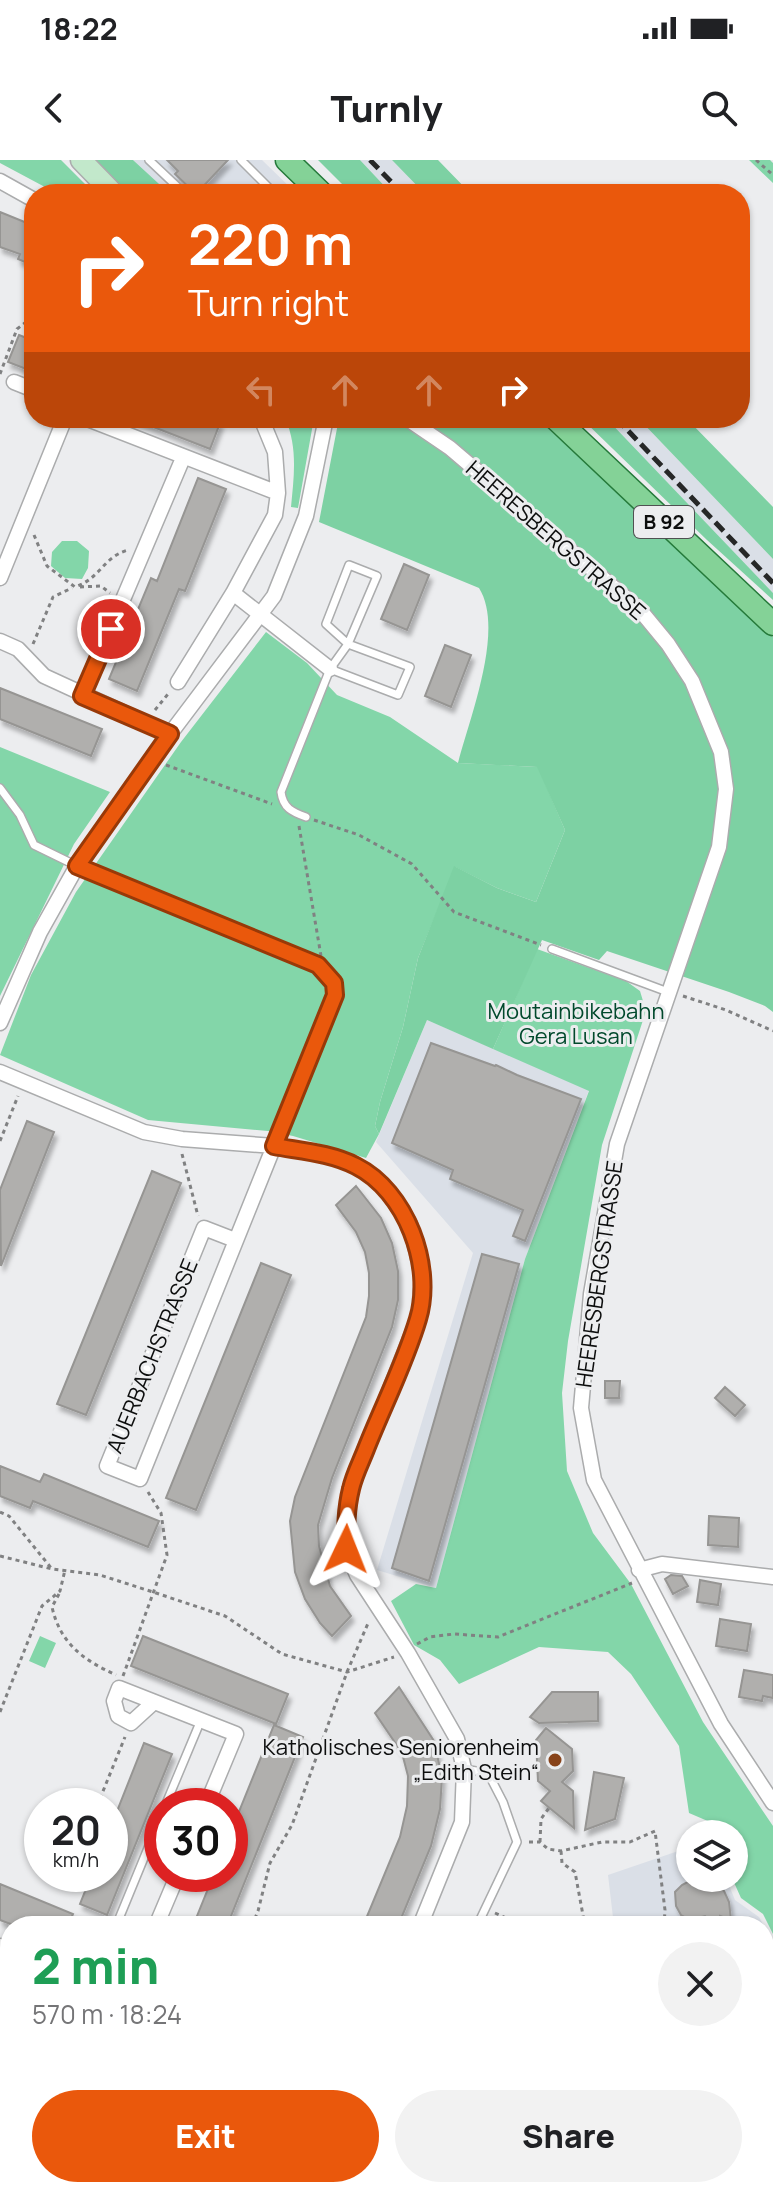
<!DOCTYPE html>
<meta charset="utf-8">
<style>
body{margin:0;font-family:Manrope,sans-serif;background:#f2f2f2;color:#202124;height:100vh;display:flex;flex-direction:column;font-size:30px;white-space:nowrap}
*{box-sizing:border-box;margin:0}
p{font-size:26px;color:#757577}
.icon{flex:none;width:44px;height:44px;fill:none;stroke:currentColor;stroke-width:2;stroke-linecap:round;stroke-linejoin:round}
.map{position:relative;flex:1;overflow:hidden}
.drawer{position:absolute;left:0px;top:1756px;width:774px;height:282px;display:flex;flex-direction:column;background:#fff;border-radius:32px 32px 0 0;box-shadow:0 2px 6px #0004}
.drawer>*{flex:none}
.guide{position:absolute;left:24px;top:24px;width:726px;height:244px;border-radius:32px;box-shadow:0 2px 6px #0004;background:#ea580c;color:#fff;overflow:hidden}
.buttons{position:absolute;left:676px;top:1660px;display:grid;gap:16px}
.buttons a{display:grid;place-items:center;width:72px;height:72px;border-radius:50%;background:#fff;box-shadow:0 2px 6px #0004;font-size:40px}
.speed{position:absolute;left:24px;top:1628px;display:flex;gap:16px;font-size:40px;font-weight:700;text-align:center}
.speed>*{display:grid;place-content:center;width:104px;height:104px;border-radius:50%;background:#fff;box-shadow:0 2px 6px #0004;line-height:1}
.speed small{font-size:20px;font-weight:400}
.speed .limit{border:12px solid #d22;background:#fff;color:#111}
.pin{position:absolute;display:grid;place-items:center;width:68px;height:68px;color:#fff;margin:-34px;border:4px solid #fff;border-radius:50%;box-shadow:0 2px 8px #0007}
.me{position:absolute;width:88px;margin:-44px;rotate:2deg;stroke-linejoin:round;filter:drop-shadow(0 0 6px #0008)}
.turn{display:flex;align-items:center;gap:28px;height:168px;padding:0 32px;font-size:36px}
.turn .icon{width:104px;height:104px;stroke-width:2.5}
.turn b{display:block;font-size:56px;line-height:68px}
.lanes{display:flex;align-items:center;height:76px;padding:0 32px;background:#0003;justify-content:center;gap:40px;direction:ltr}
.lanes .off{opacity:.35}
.round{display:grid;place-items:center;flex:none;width:84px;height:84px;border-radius:42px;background:#f2f2f2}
.overview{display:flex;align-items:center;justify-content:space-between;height:136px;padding:0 32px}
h1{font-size:48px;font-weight:800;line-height:60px;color:#1e9e55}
.action{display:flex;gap:16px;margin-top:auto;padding:16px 32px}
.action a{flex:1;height:92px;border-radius:48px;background:#ea580c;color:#fff;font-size:32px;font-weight:800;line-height:92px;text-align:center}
.action a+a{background:#f2f2f2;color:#202124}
.status{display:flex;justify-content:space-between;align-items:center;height:56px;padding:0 40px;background:#fff;direction:ltr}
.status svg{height:22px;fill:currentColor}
header{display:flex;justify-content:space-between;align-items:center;height:104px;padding:0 32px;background:#fff;font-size:36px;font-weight:800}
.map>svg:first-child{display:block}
</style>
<div class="status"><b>18:22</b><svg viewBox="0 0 49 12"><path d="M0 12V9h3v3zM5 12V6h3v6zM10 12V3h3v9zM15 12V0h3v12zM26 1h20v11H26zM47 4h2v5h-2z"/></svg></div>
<header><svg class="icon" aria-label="back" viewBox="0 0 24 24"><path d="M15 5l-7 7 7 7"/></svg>Turnly<svg class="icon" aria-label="search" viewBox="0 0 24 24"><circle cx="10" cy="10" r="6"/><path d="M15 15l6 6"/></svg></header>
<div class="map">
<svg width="773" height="2037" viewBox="0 0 773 2037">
<defs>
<filter id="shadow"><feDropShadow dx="3" dy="5.5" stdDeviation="2" flood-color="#0004"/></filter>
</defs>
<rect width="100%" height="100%" fill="#ecedef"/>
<path fill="#dadfe7" d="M133 0H262L297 34H170Z
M360 0H392L425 34H392Z
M606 258H638L773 399V433Z
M427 860 589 930 525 1099 436 1428 377 1410 473 1093 376 982Z
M690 1687V1718H726L735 1740 759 1757 764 1766H614L608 1715Z
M764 1767 773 1784V1809L764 1813Z
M773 2003V2037H524L528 2028H764V2004Z"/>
<path fill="#83d6a9" d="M0 0H61L95 34H58L0 3Z
M749 0H770L773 3V23Z
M285 258H314L298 348 291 347C294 316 298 287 285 258Z
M62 381H77L89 391 88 408 82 419 65 418 51 406 52 392Z
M266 472 307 503 337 535 390 557 458 603 538 607 565 670 536 742 497 728 455 707 418 798 403 867 380 942 375 966 379 974 366 998 293 976 268 971 148 960 0 895 31 815 76 732 181 582Z
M0 587 110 632 74 684 0 836Z
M537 789 626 821 640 831 646 851 602 985 568 1181 562 1233 567 1311 593 1373 631 1424 703 1562 773 1666V1774L763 1754 741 1738 732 1718 734 1674H715L710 1662 689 1653 679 1586 631 1514 608 1492 539 1487 459 1524 440 1500 414 1485 391 1441 416 1424 436 1428 525 1099 589 931 493 889Z
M40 1476 56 1483 45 1508 29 1501Z
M54 2028H95L135 2037H50Z
M313 2028H358L354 2037H335Z
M364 2028H528L524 2037H360Z
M706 2028H754L755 2029 752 2037H715L704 2032Z"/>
<path fill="#7dd1a3" d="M91 0H133L170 34H123Z
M318 0H360L392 34H352Z
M392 0H438L471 34H425Z
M339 258H537L773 477V852L765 846 729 832 607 791 599 800 542 780 493 889 427 860 379 974 375 966 380 942 403 867 418 798 454 706 497 728 536 742 565 670 537 607 458 603C470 557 505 469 479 428L319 362Z
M581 258H606L773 433V440L707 380Z
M638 258H686L773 347V399Z"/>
<path fill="#b0afad" stroke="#969593" stroke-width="2" filter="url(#shadow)" d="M167 0H228L196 34 175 14 178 11Z
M0 52 32 65 30 69 34 71V106L18 99 20 94 0 87Z
M19 175 34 181V212L8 202Z
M207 258 220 263 210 289 133 259Z
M198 318 226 329 185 431 179 429 137 531 109 519 151 418 157 421Z
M404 404 429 415 407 470 381 459Z
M445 485 471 495 451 547 425 536Z
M0 528 102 569 91 596 0 559Z
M431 883 495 906 496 905 517 915 581 939 525 1081 513 1076 523 1050 450 1019 453 1010 392 983Z
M27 961 54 972 1 1106 0 1030Z
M152 1011 181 1023 86 1255 57 1244Z
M356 1026 381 1058 392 1083 398 1111V1140L392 1167 332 1318 318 1365 319 1386 330 1426 351 1456 332 1476 320 1463 305 1439 295 1412 290 1361 295 1337 366 1157 369 1136V1113L365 1092 356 1072 336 1045Z
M482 1094 519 1104 429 1421 392 1408Z
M261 1103 291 1115 196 1350 166 1338Z
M605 1221H620L619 1238H605Z
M725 1227 745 1245 735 1256 715 1238Z
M0 1306 40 1322 44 1314 159 1361 148 1387 33 1341 30 1348 0 1336Z
M709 1356 739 1358 738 1387 708 1385Z
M671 1415 682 1416 688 1426 673 1434 665 1419Z
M700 1420 721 1424 718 1445 697 1442Z
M720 1459 751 1464 747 1491 716 1486Z
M143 1476 288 1534 276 1564 131 1506Z
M744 1510 773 1515V1538L763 1536 762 1541 739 1537Z
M399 1527 434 1581 442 1617 440 1649 431 1686 398 1766H363L400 1677 407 1646 408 1616 402 1593 375 1553Z
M552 1532H598V1561L539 1563 530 1557Z
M274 1565 303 1577 227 1766H193L214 1714H230V1674Z
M546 1568 572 1589 573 1611 562 1622 573 1631 574 1668 541 1641 550 1631 538 1621 536 1580Z
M144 1583 172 1594 107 1755 80 1744 92 1714H110V1669Z
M594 1612 624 1618 615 1659 585 1670Z
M695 1718 707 1719 724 1731 729 1742 731 1760 720 1756 719 1766H716L705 1756 690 1760 681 1755 676 1746 675 1732 682 1725Z
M0 1724 73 1754 68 1766H16L0 1760Z"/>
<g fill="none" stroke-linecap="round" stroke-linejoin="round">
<g stroke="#abacad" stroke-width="10">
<path id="lane" d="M149 0 185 34
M241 0 275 34
M0 628 20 655 34 685 77 706 318 805 334 823 335 835 274 986
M306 657C292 652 283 648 281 632L330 509 348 484 377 416 349 405 326 464 348 484 410 507 398 535 330 509
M552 789 668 832
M464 1609 488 1613 503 1642 517 1682 477 1766
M165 1646 201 1560
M116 1766 162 1654
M461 2037 465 2028"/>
</g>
<g stroke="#abacad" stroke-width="17">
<path id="street" d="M0 21 34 40
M14 222 34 230
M85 258 278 333
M406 258 450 288 640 450 668 484 692 521 721 592 726 629 719 687 617 984 591 1134 581 1248 594 1320 721 1564 773 1643
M0 418 65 258
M233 433 330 509
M0 481 18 489 44 516 170 574
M178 522 233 433 275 355 278 333 275 292 261 258
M82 536 183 298
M0 863 40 772 77 706 170 574 274 436 306 356 326 258
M0 912 144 972 182 979 274 986 330 996 358 1006 381 1023 410 1064 422 1115 419 1156 352 1325 346 1355V1389L357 1415 408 1493 457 1579 464 1609 462 1662 420 1766
M235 1080 204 1068 107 1306 140 1319 274 986
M639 1410 662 1404 773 1417
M154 1542 131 1563 118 1556 114 1541 119 1528 236 1574 206 1646
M156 1766 178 1714
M0 1786 10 1790
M0 1892 10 1896"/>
</g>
<g stroke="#abacad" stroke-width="23">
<path id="secondary" d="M81 0 114 34"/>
</g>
<g stroke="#257a3a" stroke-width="25">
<path id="primary" d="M287 0 322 34
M555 258 773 464"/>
</g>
<path stroke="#808182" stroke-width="3" stroke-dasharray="4 4" stroke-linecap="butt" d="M756 0 773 15
M0 214 17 169 34 156
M34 375 47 406 75 427C101 418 103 397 128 390
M80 427 101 426 110 433
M33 484 53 437 72 428
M155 550 168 534
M166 605 272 644
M314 660 359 675 412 704 454 752 541 785
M299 666 321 796
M683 836 726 850 773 871
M0 981 18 936
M182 994 198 1056
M0 1352 9 1356 52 1409
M0 1396 52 1409 100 1415 153 1432 225 1456 282 1494 347 1512 394 1497
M59 1434 52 1447C60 1483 83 1500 116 1515
M417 1484 430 1477 454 1474 498 1477 632 1423
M123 1516 167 1395 161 1353 148 1332
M0 1552 42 1446 60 1431 65 1410
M97 1646 125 1577
M529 1682H540L548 1689 561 1691 602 1682H630L655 1671 665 1750 664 1766
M540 1682 541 1659 549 1648
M561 1691 562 1703 575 1712 585 1766
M70 1715V1714
M495 1753 524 1766
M252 1766 258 1751 270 1703 292 1665 347 1512 369 1461
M0 1964 10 1968
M764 1999H773
M68 2028 79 2032 115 2036 118 2028
M474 2029 493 2037
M67 2037 71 2028
M149 2037 153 2028
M356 2037 360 2028
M589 2037 593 2028"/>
<use href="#lane" stroke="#fff" stroke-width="7"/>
<use href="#street" stroke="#fff" stroke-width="14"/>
<use href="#secondary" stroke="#c2e8cb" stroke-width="20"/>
<use href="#primary" stroke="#84d297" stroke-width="22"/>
<path stroke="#262727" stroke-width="5" stroke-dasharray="12 6" stroke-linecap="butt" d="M370 0 403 34
M616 258 773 423"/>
</g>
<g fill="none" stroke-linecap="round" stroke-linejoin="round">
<g stroke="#983908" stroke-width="20">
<path id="route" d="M111 469 82 536 170 574 77 706 318 805 334 823 335 835 274 986C301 991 331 993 356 1006 406 1031 434 1106 418 1159 405 1203 383 1246 366 1289 361 1302 354 1315 351 1329 346 1349 346 1368 346 1389"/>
</g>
<use href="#route" stroke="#ea580c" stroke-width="14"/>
</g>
<circle fill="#884319" stroke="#ecedef" stroke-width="3" cx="555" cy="1600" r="8"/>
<g text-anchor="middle" stroke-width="6" stroke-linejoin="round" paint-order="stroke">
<rect fill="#ecedef" stroke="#505152" stroke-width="2" x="634" y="346" width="60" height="32" rx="6"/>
<g font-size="20" font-weight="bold" fill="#0d0e0e">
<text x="664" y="369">B 92</text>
</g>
<g font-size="22" fill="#0d0e0e" stroke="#ecedef">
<text transform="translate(556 380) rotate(41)" y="8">HEERESBERGSTRASSE</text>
<text transform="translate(599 1114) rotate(-82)" y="8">HEERESBERGSTRASSE</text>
<text transform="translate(152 1196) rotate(-68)" y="8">AUERBACHSTRASSE</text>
</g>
<g font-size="22" fill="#01492c" stroke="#ecedef">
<text x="576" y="859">Moutainbikebahn<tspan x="576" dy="25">Gera Lusan</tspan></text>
</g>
<g font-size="22" fill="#0d0e0e" stroke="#ecedef" text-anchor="end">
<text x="539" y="1595">Katholisches Seniorenheim<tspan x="539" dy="25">„Edith Stein“</tspan></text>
</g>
</g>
</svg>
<div class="buttons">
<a><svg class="icon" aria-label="layers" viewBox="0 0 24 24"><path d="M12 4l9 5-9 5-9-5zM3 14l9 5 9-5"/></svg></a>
</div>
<div class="speed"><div>20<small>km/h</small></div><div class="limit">30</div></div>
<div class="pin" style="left:111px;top:469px;background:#d93025"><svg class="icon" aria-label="arrive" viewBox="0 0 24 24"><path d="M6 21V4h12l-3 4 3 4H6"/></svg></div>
<svg class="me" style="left:346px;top:1389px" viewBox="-20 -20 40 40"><path d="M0-17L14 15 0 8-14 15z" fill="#ea580c" stroke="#fff" stroke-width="4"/></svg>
<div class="guide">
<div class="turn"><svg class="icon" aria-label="right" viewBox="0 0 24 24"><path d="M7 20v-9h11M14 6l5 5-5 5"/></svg><div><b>220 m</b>Turn right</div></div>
<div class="lanes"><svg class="icon off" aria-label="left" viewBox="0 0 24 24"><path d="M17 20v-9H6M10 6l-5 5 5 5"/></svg><svg class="icon off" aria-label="ahead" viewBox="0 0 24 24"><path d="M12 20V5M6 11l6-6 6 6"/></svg><svg class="icon off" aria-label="ahead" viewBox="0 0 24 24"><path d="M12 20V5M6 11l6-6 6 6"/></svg><svg class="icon" aria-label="right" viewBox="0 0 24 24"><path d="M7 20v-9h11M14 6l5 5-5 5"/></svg></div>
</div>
<section class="drawer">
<div class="overview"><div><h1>2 min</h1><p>570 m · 18:24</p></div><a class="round"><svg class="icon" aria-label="close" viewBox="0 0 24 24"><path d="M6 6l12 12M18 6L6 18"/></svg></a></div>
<div class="action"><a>Exit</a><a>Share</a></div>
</section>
</div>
